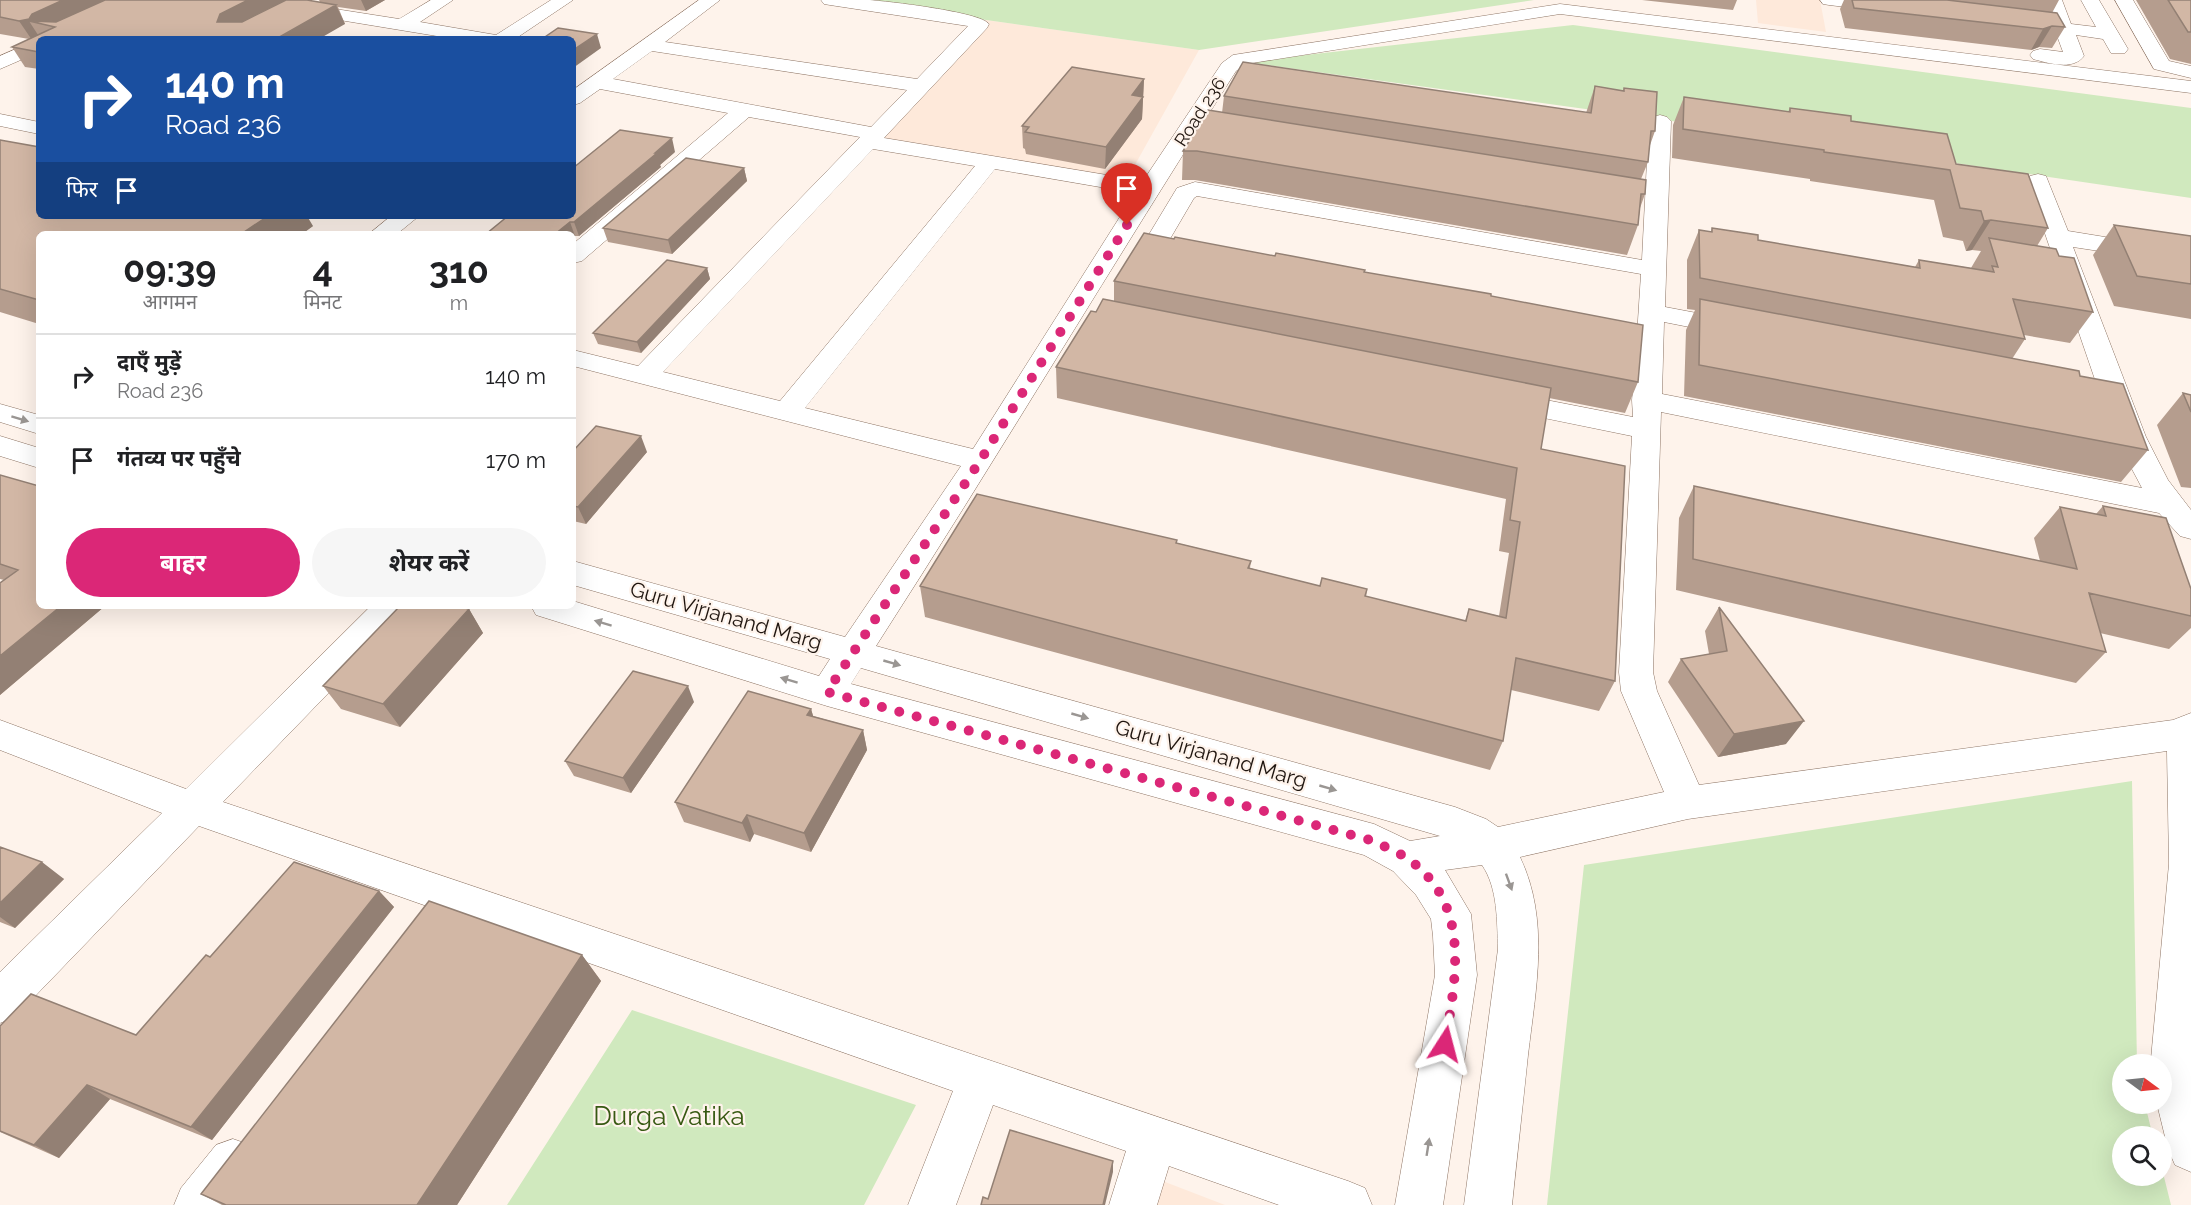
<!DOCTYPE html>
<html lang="hi">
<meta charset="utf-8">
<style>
body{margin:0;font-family:Raleway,"Noto Sans Devanagari",sans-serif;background:#f6f6f6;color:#202124;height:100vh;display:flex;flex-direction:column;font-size:22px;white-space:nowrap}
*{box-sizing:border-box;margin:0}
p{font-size:20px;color:#757577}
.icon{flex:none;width:33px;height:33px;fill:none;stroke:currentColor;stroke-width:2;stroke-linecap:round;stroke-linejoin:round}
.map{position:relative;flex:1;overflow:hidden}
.sheet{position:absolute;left:36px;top:231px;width:540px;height:378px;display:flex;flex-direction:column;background:#fff;border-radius:9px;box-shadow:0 6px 24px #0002}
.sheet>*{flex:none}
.hud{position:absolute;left:36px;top:36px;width:540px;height:183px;border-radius:9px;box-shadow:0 6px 24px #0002;background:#1a4fa0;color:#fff;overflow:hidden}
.needle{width:39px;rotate:105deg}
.controls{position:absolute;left:2112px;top:1054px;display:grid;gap:12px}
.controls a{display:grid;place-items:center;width:60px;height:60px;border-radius:50%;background:#fff;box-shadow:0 6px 24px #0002;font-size:30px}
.pin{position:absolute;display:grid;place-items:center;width:51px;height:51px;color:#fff;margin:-62px -26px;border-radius:50% 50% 50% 0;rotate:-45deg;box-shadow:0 0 6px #0007}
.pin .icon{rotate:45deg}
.me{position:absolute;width:66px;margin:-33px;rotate:9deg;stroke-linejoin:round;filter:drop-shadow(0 0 4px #0008)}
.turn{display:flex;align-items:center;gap:21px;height:126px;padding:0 30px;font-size:27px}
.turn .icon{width:78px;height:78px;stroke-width:2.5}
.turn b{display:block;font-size:42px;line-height:51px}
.then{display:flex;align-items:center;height:57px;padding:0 30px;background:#0003;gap:12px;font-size:22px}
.eta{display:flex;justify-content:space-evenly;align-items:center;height:102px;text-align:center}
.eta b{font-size:36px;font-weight:700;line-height:42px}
.primary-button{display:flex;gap:12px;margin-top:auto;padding:12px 30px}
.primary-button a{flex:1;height:69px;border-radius:36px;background:#db2777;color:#fff;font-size:24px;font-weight:700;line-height:69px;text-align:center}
.primary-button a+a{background:#f6f6f6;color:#202124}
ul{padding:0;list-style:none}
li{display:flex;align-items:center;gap:18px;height:84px;padding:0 30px;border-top:2px solid #e0e0e0}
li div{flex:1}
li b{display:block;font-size:22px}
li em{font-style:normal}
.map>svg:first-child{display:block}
</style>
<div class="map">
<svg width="2191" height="1205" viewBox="0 0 2191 1205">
<rect width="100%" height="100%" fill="#fef3eb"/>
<path fill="#fee9da" d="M1756 0H1820L1826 32 1758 23Z
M986 20 1199 50 1126 181 874 141Z
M1134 1170 1225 1205H1122Z"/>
<path fill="#d0e9be" d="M845 0H1534L1199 50Z
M1573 25 2191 108V198L1665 120 1244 62Z
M2132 781 2137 1065H2122V1104H2145L2153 1137H2122V1176H2162V1169L2171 1205H1547L1584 865Z
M632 1010 916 1105 864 1205H507Z"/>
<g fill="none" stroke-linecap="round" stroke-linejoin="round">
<g stroke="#8d7464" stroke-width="1">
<path id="minor" d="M431 0H453L420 22 496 35 551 0H573L515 39H455L297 13 291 12 288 8 291 4 297 3 399 19Z
M699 0H720L665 42 917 79 968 26 830 5 824 4 821 0C836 0 852 0 868 0 886 1 981 12 989 24L987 28 884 138 1143 181 1222 63 1233 55 1560 4 2191 81V93L1560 14 1246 64 1236 71C1115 260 999 455 876 646L1455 807 1486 819 1498 827 1664 792 1621 691 1619 672 1632 436 1505 410 1495 407 1491 401 1495 395 1505 392 1633 417 1632 400 1637 351 1587 341 1583 335 1587 329 1596 327 1637 336 1641 274 1197 196 1194 198 1167 244 1192 252 1195 257 1192 262C1175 266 1152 260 1142 246L1174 193 1177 188 1195 182 1642 260 1649 121 1653 117 1660 115 1667 117 1671 121 1665 307 1744 322 1748 328 1744 334 1735 336 1664 322 1662 394 2142 488 2124 454 2103 403 2027 181 2030 176 2038 174 2046 176 2068 231 2191 251V265L2073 247 2146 437 2168 480 2191 510V539L2180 536 2159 513 1661 412 1653 672 1657 691 1699 785 2173 720 2191 713V1172L2175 1165 2168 1149 2157 1104H2162V1065H2151V1059L2169 864 2167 751 1688 819 1520 857C1550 920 1536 988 1528 1055 1523 1105 1517 1155 1512 1205H1464L1498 949C1497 922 1498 888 1482 865L1445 870 1471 914 1477 975 1443 1205H1395L1435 975 1433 936 1431 919 1416 895 1393 871 1364 855 827 706 536 615 531 606H573V601L819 676 830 659 573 585V561L845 637 961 466 573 366V350L638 366 860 137 749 117 582 261 573 263V244L728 113 600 89 580 103 573 105V90ZM652 51 907 90 871 127 613 79ZM873 149 975 166 780 401 663 372ZM995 169 1135 193 973 449 805 408ZM861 668 1440 836 1410 841 1374 824 851 684Z
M1820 0H1874L1893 3 1896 7 1893 11 1887 12 1829 5 1823 4Z
M2044 0H2062L2071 24 2096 27 2081 0H2099L2128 49 2125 53H2111L2103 39 2076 35 2084 56C2073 71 2048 63 2033 59L2030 55 2033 51 2040 49 2063 52 2056 33 2039 30 2037 26 2039 22 2052 21Z
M2115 0H2133L2169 61 2191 66V78L2154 69Z
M39 39V52L0 69V56Z
M0 114 39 122V134L0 126Z
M391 216H419L397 234H369Z
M0 404 39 415V434L0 422Z
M0 436 39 448V468L0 456Z
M371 606H409L404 615 223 802 1348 1181 1365 1188 1372 1205H1279L1169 1166 1157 1205H1109L1126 1151 993 1105 956 1205H908L953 1091 199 826 15 1017 0 1023V972L162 813 0 750V720L186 789Z
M233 1139 250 1145 256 1162 250 1179 229 1205H174L181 1188 216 1145Z"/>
</g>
<use href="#minor" fill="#fff" fill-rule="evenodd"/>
</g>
<path fill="#b59d8e" d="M0 0 320 2 319 0H385L366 11 338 7 345 24 39 39V69L25 67 12 47 29 39 0 34Z
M1642 0H1737L1733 10Z
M1844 0H2059L2052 13 2065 27 2052 48 2039 47 2031 50 1845 28 1840 9Z
M2136 0H2191V64L2170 59Z
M1144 79 1142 119 1105 169 1026 154 1025 149 1023 148 1022 126Z
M1595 86 1623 91 1624 88 1655 131 1649 148 1648 162 1641 179 1645 194 1640 208 1638 225 1627 255 1195 180H1182L1183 151 1222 113 1224 96 1586 113Z
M1684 97 1788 112 1790 108 1851 121 1956 164 2048 228 2037 246 2059 256 2093 312 2070 343 2024 335 2025 339 2012 359 2080 376 2148 450 2121 482 1684 396 1686 330 1695 310 1687 309V260L1699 230 1711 232 1712 228 1758 240 1915 267 1919 260 1971 268 1981 251 1972 250 1966 251 1963 241 1943 237 1934 200 1810 181V179L1672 158 1673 125Z
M0 140 313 226 302 234H39V324L0 312Z
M675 152 660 165 661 167 579 236H575L573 237V234H486Z
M744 168 747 181 672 254 608 242 603 228Z
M2114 225 2191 236V319L2114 306 2093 255Z
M707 268 710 279 641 353 598 344 593 333Z
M1364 272 1491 296 1638 382 1625 413 1549 398 1541 449 1615 681 1599 711 1511 690 1503 741 1490 770 925 617 920 586 1177 540V543L1251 561 1250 568 1320 586 1367 589 1366 597 1465 621 1469 609 1499 616 1509 553 1499 551 1506 499 1057 398 1056 367 1096 312 1114 302V281Z
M2183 393 2191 395V488L2181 487 2157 425Z
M573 451 647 452 586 524 573 521Z
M0 475 39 606H105L0 695 4 580 0 579Z
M1694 486 2040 561 2034 538 2060 507 2096 514 2103 506 2191 589V628L2169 649 2100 633 2106 652 2076 683 1676 590 1679 518Z
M1719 607 1786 744 1718 757 1668 682 1681 659 1709 654 1705 631Z
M469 609 483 633 400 727 341 709 323 686Z
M694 702 631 793 574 776 565 761Z
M811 709 813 716 863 730 867 750 811 852 754 834 750 842 684 822 675 802Z
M0 847 64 879 15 928 0 922Z
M379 891 394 907 212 1140 110 1099 59 1158 0 1132V1026L136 1035 210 957Z
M582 955 601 981 457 1205H222L201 1194Z"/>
<path fill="#938074" d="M63 0H117L55 27 30 21 29 19 32 14Z
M248 0H295L230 33 217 22 220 14Z
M361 0H385L366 11Z
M336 5 345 24 319 39H276Z
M29 19 30 21H29L40 38 32 40 19 21Z
M2052 26 2039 47 2031 50 2043 29Z
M597 34 601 48 573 68V50Z
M1144 79 1142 119 1105 169 1106 147 1132 95Z
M672 138 675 152 660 165 661 167 579 236 574 222Z
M744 168 747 181 672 254 668 240Z
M268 216H307L313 226 302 234H241Z
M1991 220 1972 250 1966 251 1984 221Z
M570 222 575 236 573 237V234H555Z
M707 268 710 279 641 353 637 342Z
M641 436 647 452 586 524 578 507Z
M61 606H105L0 695V656Z
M469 609 483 633 400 727 383 704Z
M688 686 694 702 631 793 623 778Z
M811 709 817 729 807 715Z
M1804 721 1786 744 1718 757 1734 734Z
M863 730 867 750 811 852 804 833Z
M747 815 754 834 750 842 742 823Z
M42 862 64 879 15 928 0 917V903Z
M379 891 394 907 212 1140 191 1127Z
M582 955 601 981 457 1205H417Z
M87 1085 110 1099 59 1158 34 1145Z
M1113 1161V1172L1105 1205H1103Z"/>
<path fill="#d2b7a5" stroke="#938074" stroke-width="1.5" d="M0 0H63L32 14 29 19 19 21 0 17Z
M105 0H248L220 14 217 22H242L286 0H307L336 5 276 39H39V52L12 47 55 27 29 21 56 22Z
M1852 0H1947L2057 13 2065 27 2052 26 2043 29 1854 8Z
M2168 0H2191V32H2188Z
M558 28 597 34 573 50V39H542Z
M1243 62 1591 113 1595 86 1624 91V88L1657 92 1655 131H1651L1648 162 1224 96Z
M1072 67 1144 79 1132 95 1143 97 1106 147 1025 132 1029 127 1022 126Z
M1684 97 1790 112V108L1851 116V121L1947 134 1956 164 2028 174 2048 228 1991 220 1984 221 1981 211 1960 208 1950 170 1824 152V150L1683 129Z
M1208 110 1646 180 1645 194H1641L1638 225 1197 151H1183Z
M620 130 672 138 655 153H657L574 222H570L555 234H486L508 216H573V168Z
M0 140 39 147V216H268L241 234H39V300L0 289Z
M686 158 744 168 668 240 603 228Z
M2114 225 2191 236V284L2137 276Z
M1712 228 1758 235V240L1920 268 1919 260 1994 272 1992 266 1998 267 1989 238 2056 249 2059 256 2074 258 2093 312 2013 299 2025 339 1700 278 1699 230 1712 232Z
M1144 233 1174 239 1175 237 1275 256 1276 253 1365 270 1364 272 1491 294V296L1643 325 1638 382 1114 281Z
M667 260 707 268 637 342 593 333Z
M1103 299 1551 388 1541 449 1625 466 1615 681 1516 658 1503 741 920 586 977 494 1177 540 1176 543 1251 561 1248 568 1320 586 1322 578 1367 589 1365 596 1466 621 1469 609 1506 618 1520 522 1510 520 1517 468 1056 367 1091 311 1096 312Z
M1700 299 2079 371 2080 376 2123 384 2148 450 1699 365Z
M2183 393 2191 395V412Z
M596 426 641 436 578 507 573 506V451Z
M0 475 39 486V606H61L0 656V583L18 570 0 564Z
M1694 486 2077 569 2060 507 2106 516 2103 506 2166 518 2191 589V616L2089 593 2106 652 1693 559Z
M400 606H457L469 609 383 704 323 686Z
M1719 607 1804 721 1734 734 1681 659 1727 651Z
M633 671 688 686 623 778 565 761Z
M748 691 811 709 807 715 863 730 804 833 747 815 742 823 675 802Z
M0 847 42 862 0 903Z
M294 862 379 891 191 1127 87 1085 34 1145 0 1131V1026L31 994 136 1035 206 955 210 957Z
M429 901 582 955 417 1205H226L201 1194Z
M1010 1130 1113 1161 1103 1205H981L983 1197 988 1199Z"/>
<defs><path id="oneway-solid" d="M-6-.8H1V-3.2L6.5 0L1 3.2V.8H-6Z" transform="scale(1.5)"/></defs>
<g fill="#9a9693">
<use href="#oneway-solid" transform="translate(20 419) rotate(17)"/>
<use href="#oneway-solid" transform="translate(603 623) rotate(-163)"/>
<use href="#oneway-solid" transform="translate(892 663) rotate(16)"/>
<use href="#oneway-solid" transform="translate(789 680) rotate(-163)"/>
<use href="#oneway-solid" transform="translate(1080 716) rotate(16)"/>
<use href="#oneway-solid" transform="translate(1328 788) rotate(16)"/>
<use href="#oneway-solid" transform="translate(1509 882) rotate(70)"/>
<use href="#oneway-solid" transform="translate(1428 1147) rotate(-81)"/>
</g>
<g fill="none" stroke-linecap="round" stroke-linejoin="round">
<path stroke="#db2777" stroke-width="10" stroke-dasharray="0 18" d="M1127 225 980 461 827 692 1374 841C1385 847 1397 852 1407 858 1472 904 1456 977 1445 1044"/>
</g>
<g text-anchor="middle" stroke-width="4.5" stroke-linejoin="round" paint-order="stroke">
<g font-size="18" fill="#1f150f" stroke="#fef3eb">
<text transform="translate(1200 112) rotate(-57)" y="6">Road 236</text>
</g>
<g font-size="21" fill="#1f150f" stroke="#fef3eb">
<text transform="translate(726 616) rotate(16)" y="7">Guru Virjanand Marg</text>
<text transform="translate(1211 754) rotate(16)" y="7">Guru Virjanand Marg</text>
</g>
<g font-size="26" fill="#375912" stroke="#fef3eb">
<text x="669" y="1125">Durga Vatika</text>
</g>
</g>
</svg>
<div class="controls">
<a><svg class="needle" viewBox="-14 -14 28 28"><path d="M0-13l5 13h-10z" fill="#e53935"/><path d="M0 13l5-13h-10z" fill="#757577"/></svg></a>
<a><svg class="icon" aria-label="search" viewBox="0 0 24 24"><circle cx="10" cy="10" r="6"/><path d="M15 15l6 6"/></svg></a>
</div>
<div class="pin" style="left:1127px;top:225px;background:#d93025"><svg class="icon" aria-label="arrive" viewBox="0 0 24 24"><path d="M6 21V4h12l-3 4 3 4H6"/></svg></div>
<svg class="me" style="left:1445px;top:1044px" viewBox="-20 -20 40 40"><path d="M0-17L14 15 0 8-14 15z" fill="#db2777" stroke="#fff" stroke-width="4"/></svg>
<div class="hud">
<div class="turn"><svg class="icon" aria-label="right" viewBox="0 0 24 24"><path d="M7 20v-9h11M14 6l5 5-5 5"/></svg><div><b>140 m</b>Road 236</div></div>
<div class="then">फिर<svg class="icon" aria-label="arrive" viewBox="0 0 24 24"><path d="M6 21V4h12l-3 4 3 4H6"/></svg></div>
</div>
<section class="sheet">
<div class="eta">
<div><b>09:39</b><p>आगमन</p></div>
<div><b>4</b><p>मिनट</p></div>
<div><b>310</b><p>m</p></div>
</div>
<ul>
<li><svg class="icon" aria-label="right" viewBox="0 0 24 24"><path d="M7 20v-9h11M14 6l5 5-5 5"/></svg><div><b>दाएँ मुड़ें</b><p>Road 236</p></div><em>140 m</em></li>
<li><svg class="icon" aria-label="arrive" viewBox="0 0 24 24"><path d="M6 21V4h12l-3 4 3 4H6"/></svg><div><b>गंतव्य पर पहुँचे</b></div><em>170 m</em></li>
</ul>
<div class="primary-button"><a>बाहर</a><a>शेयर करें</a></div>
</section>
</div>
